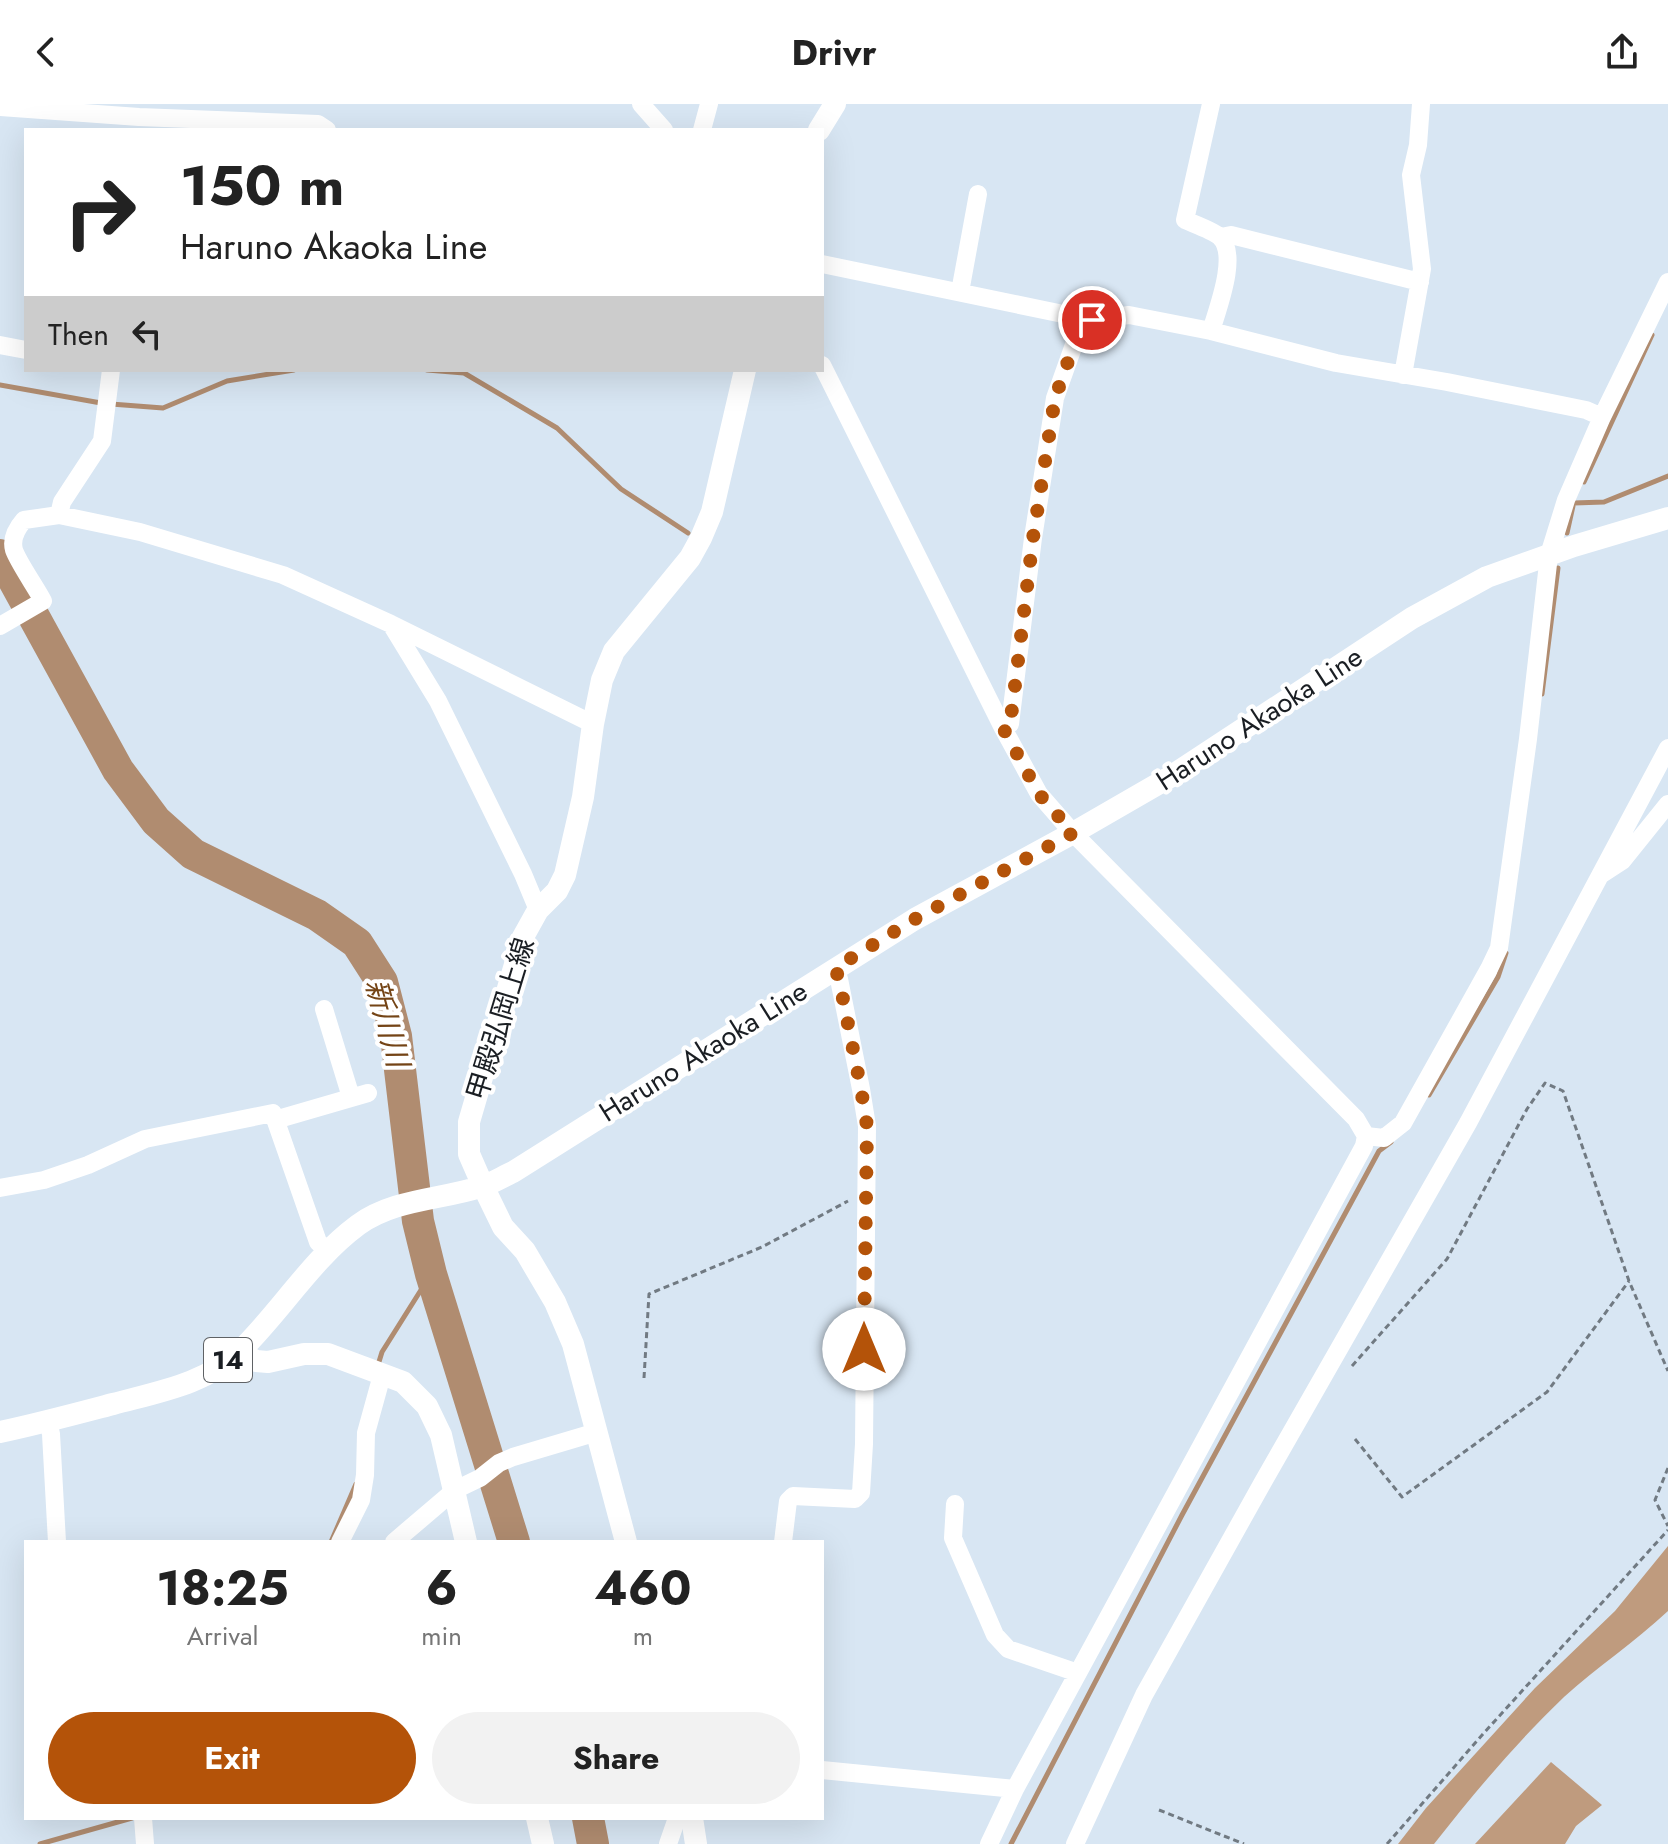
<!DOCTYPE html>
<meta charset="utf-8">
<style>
body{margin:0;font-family:Jost,"Noto Sans JP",sans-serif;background:#f2f2f2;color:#222;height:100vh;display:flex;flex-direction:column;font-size:30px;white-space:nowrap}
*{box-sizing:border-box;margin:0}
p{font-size:26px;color:#767676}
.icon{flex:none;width:44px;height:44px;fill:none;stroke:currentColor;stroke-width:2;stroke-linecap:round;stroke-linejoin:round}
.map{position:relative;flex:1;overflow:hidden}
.sheet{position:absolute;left:24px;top:1436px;width:800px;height:280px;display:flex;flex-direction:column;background:#fff;border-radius:0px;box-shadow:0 8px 32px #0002}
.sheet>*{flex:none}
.hud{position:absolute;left:24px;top:24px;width:800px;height:244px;border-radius:0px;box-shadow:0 8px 32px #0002;background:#fff;color:#222;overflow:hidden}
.pin{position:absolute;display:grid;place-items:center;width:68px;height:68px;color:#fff;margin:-34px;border:4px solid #fff;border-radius:50%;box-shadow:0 2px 8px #0007}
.me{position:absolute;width:88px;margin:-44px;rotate:0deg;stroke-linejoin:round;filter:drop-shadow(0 0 6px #0008)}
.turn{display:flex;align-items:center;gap:28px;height:168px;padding:0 24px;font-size:36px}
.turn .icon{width:104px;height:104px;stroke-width:2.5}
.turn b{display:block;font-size:56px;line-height:68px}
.then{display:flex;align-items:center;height:76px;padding:0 24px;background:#0003;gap:16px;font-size:30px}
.eta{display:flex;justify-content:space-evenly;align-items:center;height:136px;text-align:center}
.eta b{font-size:48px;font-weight:700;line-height:56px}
.button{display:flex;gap:16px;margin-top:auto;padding:16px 24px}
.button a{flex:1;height:92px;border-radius:48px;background:#b45309;color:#fff;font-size:32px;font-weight:700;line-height:92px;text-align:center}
.button a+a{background:#f2f2f2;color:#222}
header{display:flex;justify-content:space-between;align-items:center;height:104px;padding:0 24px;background:#fff;font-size:36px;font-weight:700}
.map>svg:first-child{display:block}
</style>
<header><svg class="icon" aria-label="back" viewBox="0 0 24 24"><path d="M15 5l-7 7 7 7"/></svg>Drivr<svg class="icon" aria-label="share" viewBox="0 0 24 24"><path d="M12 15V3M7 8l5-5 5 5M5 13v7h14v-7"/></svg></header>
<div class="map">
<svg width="1668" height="1740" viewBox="0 0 1668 1740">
<rect width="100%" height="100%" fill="#d8e6f3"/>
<path fill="#bf9b7e" d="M1668 1442V1507C1635 1538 1597 1563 1564 1593 1517 1638 1474 1689 1434 1740H1398L1426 1704 1535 1584 1615 1507Z
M1551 1658 1602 1701 1576 1722 1565 1740H1475Z"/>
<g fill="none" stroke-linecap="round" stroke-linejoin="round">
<path stroke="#b08c70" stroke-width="5" d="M427 266 464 269 557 324 621 385 688 429
M0 281 101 299
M111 300 163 304 227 277 294 266
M1584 378 1652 231
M1574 399 1604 398 1668 372
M1567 429 1573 402
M1542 590 1558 464
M1429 991 1498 873 1506 849
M378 1261 382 1248 431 1170
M331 1438 356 1380
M40 1740 132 1714
M1011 1740 1182 1411 1379 1047 1391 1038"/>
<path stroke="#b08c70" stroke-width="32" d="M0 451 118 666 156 717 193 750 317 811 357 839 382 878 396 932 418 1117 431 1170 514 1438
M588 1714 593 1740"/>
<path stroke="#717a82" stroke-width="3" stroke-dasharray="6 4" stroke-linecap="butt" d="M1352 1262 1447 1155 1527 1005 1545 979 1563 987 1629 1177 1668 1267
M644 1274 649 1190 762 1143 848 1097
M1355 1335 1402 1393 1547 1288 1629 1177
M1668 1364 1655 1396 1668 1422
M1159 1706 1244 1740
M1387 1740 1483 1630 1668 1426"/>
<path stroke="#fff" stroke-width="18" d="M641 0 664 26
M1211 0 1185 116C1194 120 1214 127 1220 133 1239 151 1217 206 1211 227
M0 3 139 13 318 20 327 26
M702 26 709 0
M1221 133 1231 131 1420 178
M822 160 1092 216
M960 188 978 90
M0 241 26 246
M822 261 1003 624 1039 690 1073 729 1356 1015 1366 1032 1364 1042 1015 1685 989 1740
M1403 271 1422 165 1411 71 1418 41 1421 0
M59 411 62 398 102 337 111 266
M391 520 438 597 523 770 538 806
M0 522 43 497C37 485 18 458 14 446 11 435 17 424 24 416L59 411 140 428 283 471 391 520 593 620
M1003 624 1010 620 1033 434 1055 294 1076 235 1092 216 1129 211 1211 227 1336 259 1447 278 1586 306 1602 313
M1602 770 1622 757 1668 700
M324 905 351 993
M275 1016 368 989
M1366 1032 1384 1034 1403 1019 1489 865 1499 844 1528 635 1549 451 1566 396 1602 313 1668 178
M0 1084 44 1076 88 1061 145 1035 273 1009 318 1138 329 1148
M48 1317 51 1330 57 1438
M955 1400 953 1434 995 1531 1008 1545 1078 1569
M340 1438 361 1396 365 1371 366 1329 382 1271
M394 1438 455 1386 480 1374 499 1359 513 1353 597 1328
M783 1438 788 1397 793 1392 855 1395 861 1389 864 1340 867 1022 861 985 839 875 835 864
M822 1666 1015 1685
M143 1714 145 1740
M668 1740 677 1714
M1075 1740 1144 1591 1263 1378 1468 1019 1668 644"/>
<path stroke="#fff" stroke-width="22" d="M819 26 835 0
M239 1248 256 1257 268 1258 304 1250H328L403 1278 427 1302 441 1331 466 1438
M0 1328C38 1320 75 1310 113 1300 157 1288 207 1280 241 1246 281 1207 312 1155 358 1121 394 1095 439 1096 480 1083 491 1080 502 1073 513 1068L915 815 1073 729 1170 673 1412 514 1487 473 1574 442 1668 414
M626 1438 573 1240 555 1198 525 1147 503 1123 483 1082 469 1050V1018L523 833 538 806 557 787 565 771 583 693 593 620 602 576 614 547 690 454 701 434 712 408 745 266
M537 1714 543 1740
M692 1714 696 1740"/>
</g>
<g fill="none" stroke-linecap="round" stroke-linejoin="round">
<path stroke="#b45309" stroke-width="14" stroke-dasharray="0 25.2" d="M864 1245 867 1022 861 985 839 875 835 864 915 815 1073 729 1039 690 1003 624 1010 620 1013 598 1033 434 1055 294 1076 235 1092 216"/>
</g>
<g text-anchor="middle" stroke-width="8" stroke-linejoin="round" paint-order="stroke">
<rect fill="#fff" stroke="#5f6265" stroke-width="2" x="204" y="1234" width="48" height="44" rx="6"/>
<g font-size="26" font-weight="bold" fill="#1a1e23">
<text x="228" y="1265">14</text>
</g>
<g font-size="28" fill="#1a1e23" stroke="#fff">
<text transform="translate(1259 614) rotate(-33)" y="10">Haruno Akaoka Line</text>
<text transform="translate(500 915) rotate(-73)" y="10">甲殿弘岡上線</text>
<text transform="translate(703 947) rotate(-32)" y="10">Haruno Akaoka Line</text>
</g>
<g font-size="30" font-style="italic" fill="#744416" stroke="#fff">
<text transform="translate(387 919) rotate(75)" y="10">新川川</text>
</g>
</g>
</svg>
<div class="pin" style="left:1092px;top:216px;background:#d93025"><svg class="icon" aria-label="arrive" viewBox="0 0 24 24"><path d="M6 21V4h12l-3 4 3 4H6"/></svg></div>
<svg class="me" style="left:864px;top:1245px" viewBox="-20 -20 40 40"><circle r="19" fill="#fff"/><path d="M0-13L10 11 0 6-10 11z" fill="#b45309"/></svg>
<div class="hud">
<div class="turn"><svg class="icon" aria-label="right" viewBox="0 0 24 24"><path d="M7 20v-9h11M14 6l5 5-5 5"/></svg><div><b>150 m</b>Haruno Akaoka Line</div></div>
<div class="then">Then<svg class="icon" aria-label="left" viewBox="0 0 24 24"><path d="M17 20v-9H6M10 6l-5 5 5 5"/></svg></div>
</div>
<section class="sheet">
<div class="eta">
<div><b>18:25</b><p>Arrival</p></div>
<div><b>6</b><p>min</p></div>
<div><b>460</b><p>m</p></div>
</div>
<div class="button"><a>Exit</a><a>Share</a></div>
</section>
</div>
